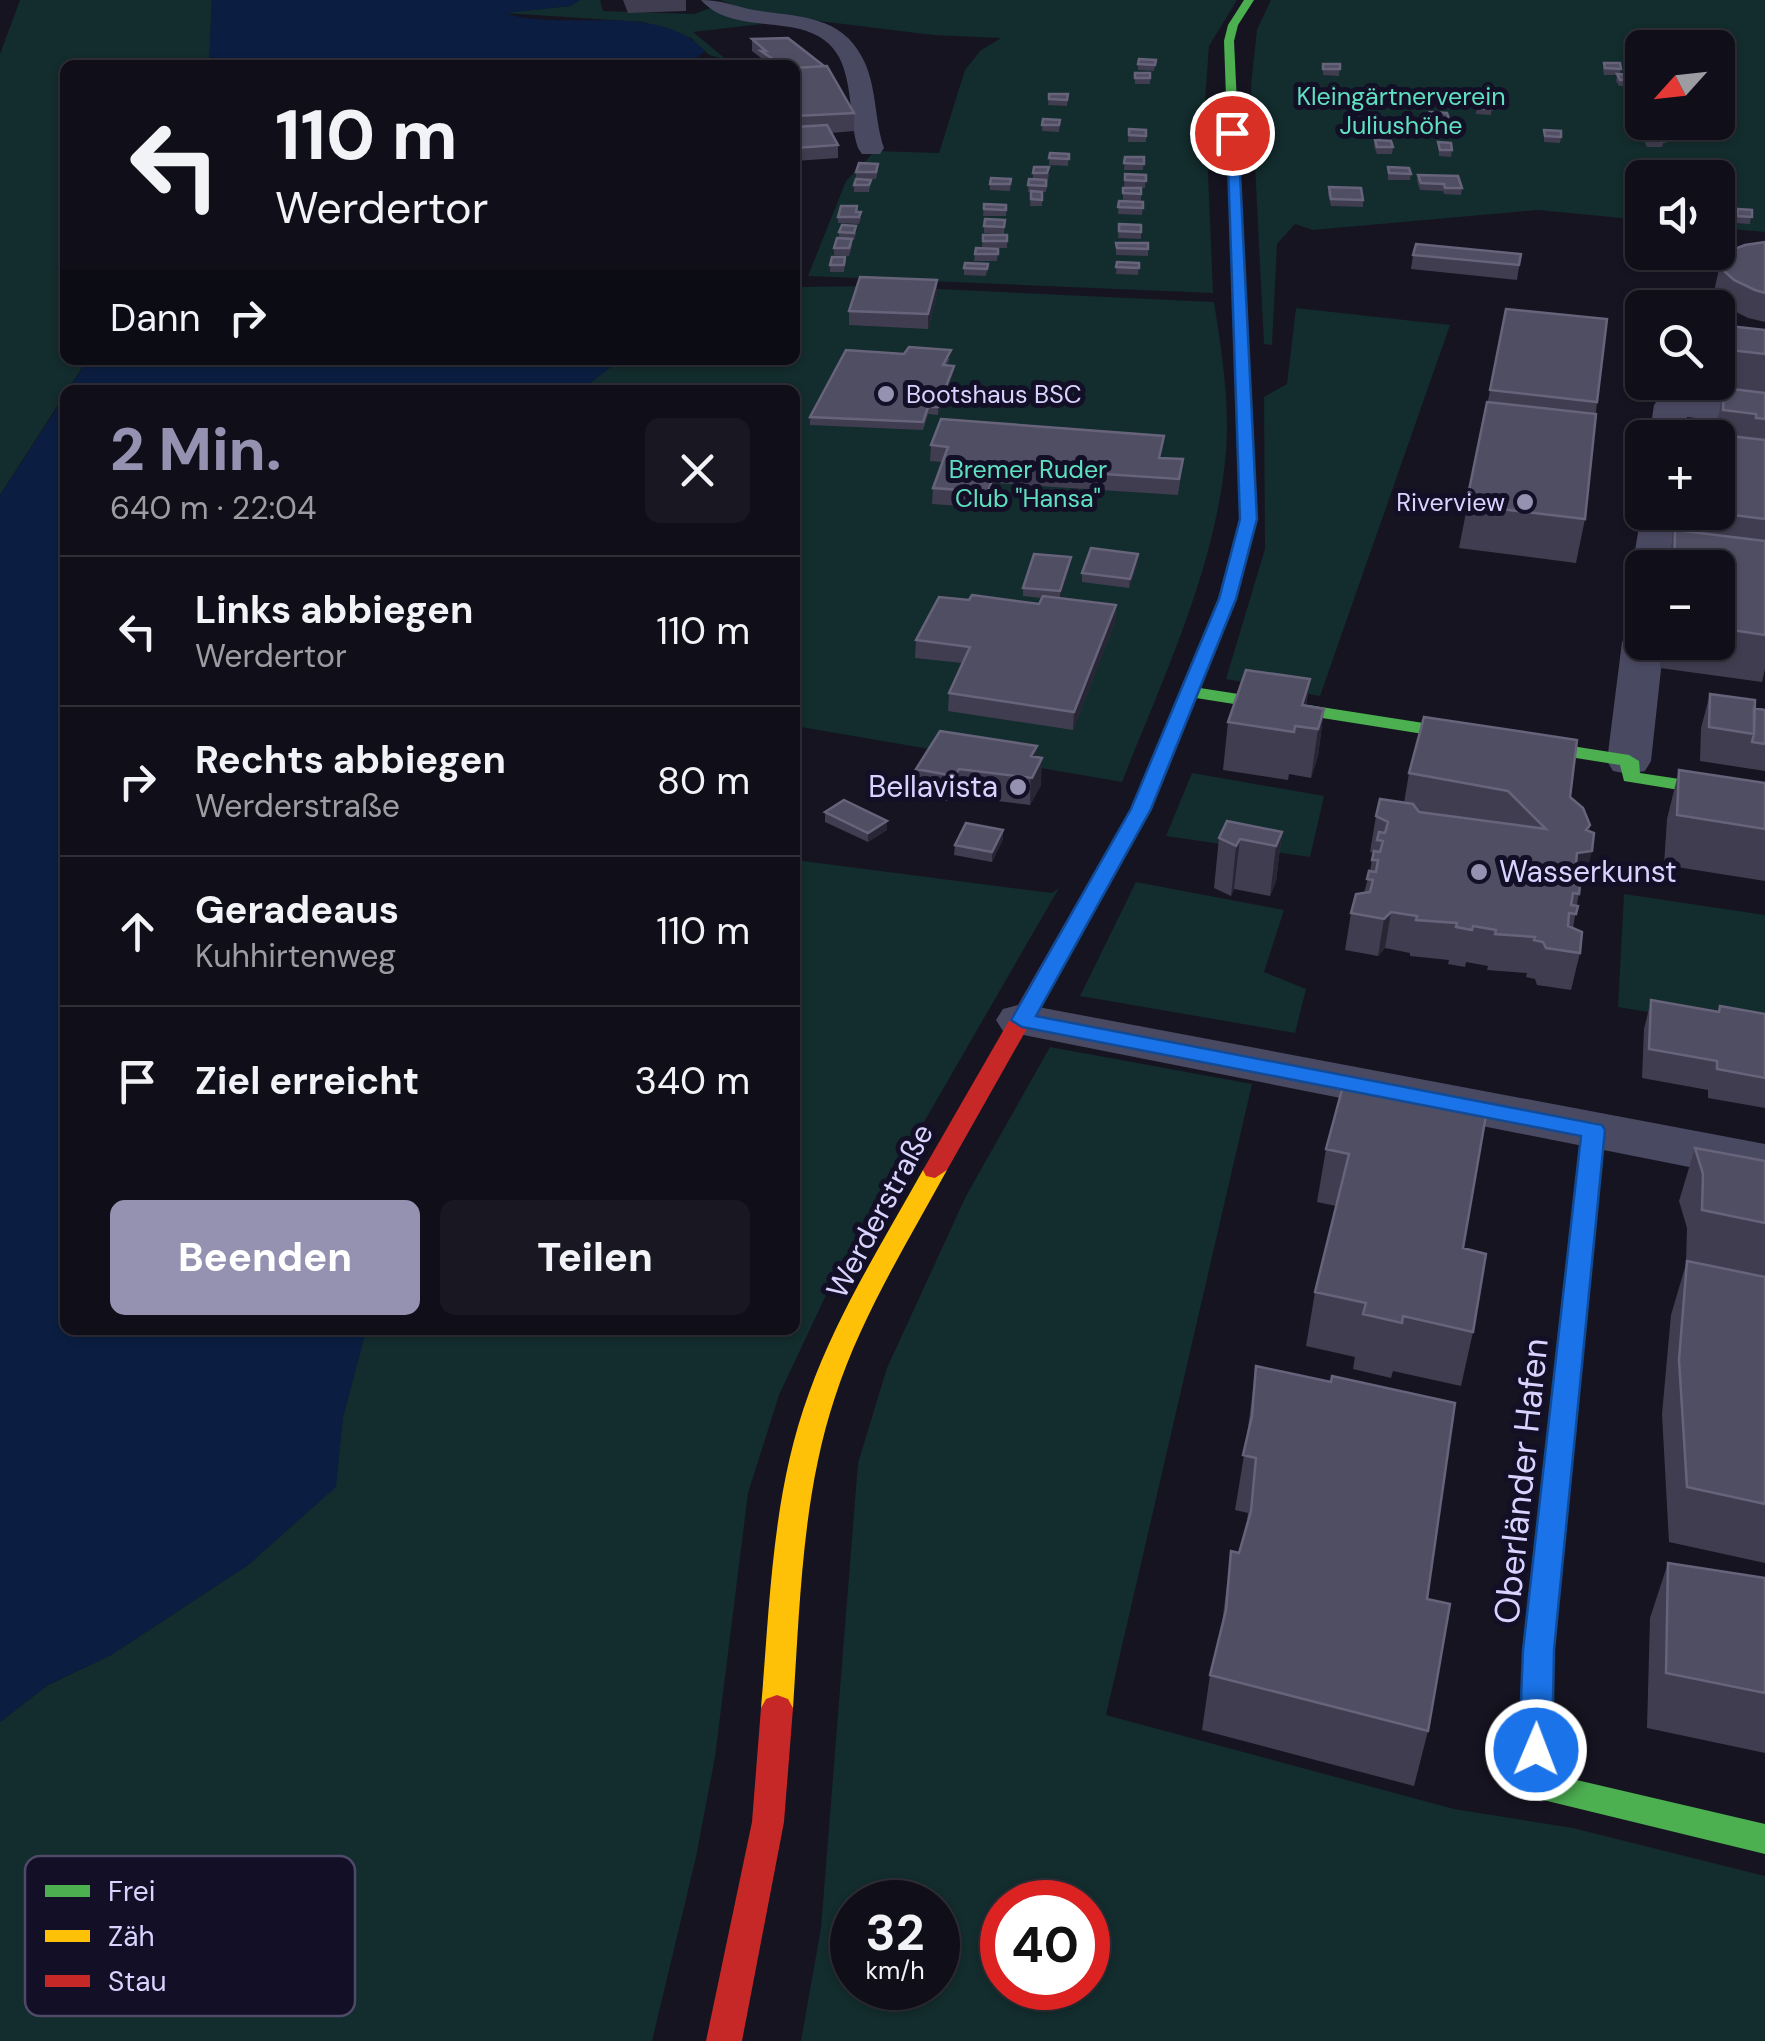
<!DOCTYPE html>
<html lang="de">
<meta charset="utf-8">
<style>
body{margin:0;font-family:"DM Sans",sans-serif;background:#191822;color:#f1f3f6;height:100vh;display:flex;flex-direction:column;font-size:38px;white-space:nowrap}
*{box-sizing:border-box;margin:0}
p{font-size:32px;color:#9c9ca2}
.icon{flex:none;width:55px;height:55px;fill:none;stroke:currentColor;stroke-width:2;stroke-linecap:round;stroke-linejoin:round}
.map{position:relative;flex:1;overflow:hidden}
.side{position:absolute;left:60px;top:385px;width:740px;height:950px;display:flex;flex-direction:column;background:#100f19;border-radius:15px;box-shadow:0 2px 8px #0004,0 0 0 2px #302f38}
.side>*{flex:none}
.hud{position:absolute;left:60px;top:60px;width:740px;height:305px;border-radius:15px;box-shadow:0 2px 8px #0004,0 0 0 2px #302f38;background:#100f19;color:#f1f3f6;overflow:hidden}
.needle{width:65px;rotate:243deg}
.fabs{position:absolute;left:1625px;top:30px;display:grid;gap:20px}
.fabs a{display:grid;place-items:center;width:110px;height:110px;border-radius:15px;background:#100f19;box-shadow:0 2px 8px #0004,0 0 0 2px #302f38;font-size:50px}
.speed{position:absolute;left:830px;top:1880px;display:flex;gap:20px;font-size:50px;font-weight:700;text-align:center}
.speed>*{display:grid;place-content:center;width:130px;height:130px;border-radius:50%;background:#100f19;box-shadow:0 2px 8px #0004,0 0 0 2px #302f38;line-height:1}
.speed small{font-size:25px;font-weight:400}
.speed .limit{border:15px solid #d22;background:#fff;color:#111}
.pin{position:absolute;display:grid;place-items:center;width:85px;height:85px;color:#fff;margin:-42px;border:5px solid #fff;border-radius:50%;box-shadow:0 2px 10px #0007}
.me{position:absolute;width:110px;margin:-55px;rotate:1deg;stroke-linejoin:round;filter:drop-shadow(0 0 8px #0008)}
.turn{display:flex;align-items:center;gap:35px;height:210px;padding:0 50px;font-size:45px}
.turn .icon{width:130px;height:130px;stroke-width:2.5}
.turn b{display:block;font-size:70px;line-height:85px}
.then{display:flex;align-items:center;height:95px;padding:0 50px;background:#0003;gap:20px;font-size:38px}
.round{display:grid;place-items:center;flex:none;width:105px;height:105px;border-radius:15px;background:#191822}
.overview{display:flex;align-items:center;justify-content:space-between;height:170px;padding:0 50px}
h1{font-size:60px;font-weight:800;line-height:75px;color:#9591b1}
.action{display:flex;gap:20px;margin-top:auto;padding:20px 50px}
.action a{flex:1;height:115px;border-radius:15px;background:#9591b1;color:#fff;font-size:40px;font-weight:800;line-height:115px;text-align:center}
.action a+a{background:#191822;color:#f1f3f6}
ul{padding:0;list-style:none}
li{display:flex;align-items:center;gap:30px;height:150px;padding:0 50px;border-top:2px solid #302f38}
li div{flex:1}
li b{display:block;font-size:38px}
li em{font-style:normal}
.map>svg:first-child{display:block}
</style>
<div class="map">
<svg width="1765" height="2041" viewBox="0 0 1765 2041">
<rect width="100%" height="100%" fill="#161421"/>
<path fill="#132c2d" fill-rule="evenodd" d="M20 0H212L209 65H65V360H87L0 495V54Z
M580 0H600L603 11 694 14 713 7 788 21 693 32 727 60 709 55 691 38 643 22 504 13 570 6Z
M720 0H1237L1209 46 1205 101 1213 293 808 276 846 181 875 151 939 153 965 70 980 51 1001 38 933 35 753 13Z
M1271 0H1765V232L1718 228V178H1642V220L1538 210 1313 230 1295 224 1277 244 1272 345 1264 344 1251 85 1257 30ZM1642 48H1718V122H1642Z
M876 286 1214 302C1222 353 1231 409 1225 462 1213 574 1163 678 1122 782L795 726V390H558L561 386 585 387 619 360H795V287Z
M1296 308 1450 325 1320 696 1226 679 1265 549 1264 397 1287 384Z
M1192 773 1324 796 1310 857 1166 836Z
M795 860 1052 893 1059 888 834 1278 779 1395 748 1493 715 1757 696 1857 652 2041H0V1722L48 1685 111 1655 248 1565 335 1487 343 1417 366 1330H795Z
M1136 882 1284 910 1264 972 1306 989 1295 1033 1080 996Z
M1624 894 1765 915V1031L1618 1007Z
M1050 1047 1252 1084 1106 1715 1454 1809 1573 1828 1765 1876V2041H801L821 1928 858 1463 887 1368 966 1196ZM852 1902H938V1988H852ZM1002 1902H1088V1988H1002Z"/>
<path fill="#0b1e41" d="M212 0H580L570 6 505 13C564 33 657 0 705 51L688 65H209Z
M87 360H619V361L585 387 562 386 558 390H69Z
M65 396V1330H366L343 1417 336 1487 248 1565 111 1655 48 1685 0 1722V495Z"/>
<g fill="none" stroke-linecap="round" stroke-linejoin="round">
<path fill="#4a4962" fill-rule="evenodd" d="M701 0C721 0 734 6 754 10 795 17 840 14 862 57 877 84 874 119 884 148L880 154H862L858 148C849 120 853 84 839 57 811 7 736 40 701 0Z
M1671 395 1765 406V426L1687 417 1685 438H1649L1654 405 1659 398Z
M1642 509V512H1678L1672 568H1642V577L1632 568Z
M1642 630V642H1664L1651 761 1645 771 1629 774 1613 771 1607 761 1622 642 1628 633Z
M1022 1004 1765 1144V1182L1003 1031 996 1020 1003 1009Z"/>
<path fill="#4caf50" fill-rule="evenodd" d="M1244 0H1254L1238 25 1234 41 1257 519 1236 599 1200 688 1629 755 1639 761 1640 773 1765 792V804L1624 781 1620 765 1196 698 1151 809 1141 815 1131 809 1218 599 1241 519 1224 41 1228 25Z
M1593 1122 1605 1130 1553 1651 1551 1774 1765 1824V1854L1535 1798 1524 1794 1519 1784 1523 1651 1581 1130Z"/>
<path fill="#ffc107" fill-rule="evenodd" d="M935 1162 947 1170C907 1243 861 1317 835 1397 802 1496 800 1604 793 1708L788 1717 777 1721 766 1717 761 1708C770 1603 772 1493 809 1393 837 1315 882 1243 923 1170Z"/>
<path fill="#c62828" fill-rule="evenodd" d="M1141 803 1151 809 947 1170 935 1178 926 1176 923 1170 1131 809Z
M777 1695 788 1699 793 1708 784 1822 742 2041H706L752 1822 761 1708 766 1699Z"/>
</g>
<path fill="#403d50" d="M623 0H686V11L628 13Z
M788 38 824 66H827L854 113V131L831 133 838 145V158L795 161V65H764L761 63V58L752 51V39Z
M1156 60 1154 71 1138 70V64Z
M1604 63 1621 69 1620 75 1636 80 1635 87 1619 86 1616 81 1617 75H1604L1603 69Z
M1323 64H1340L1339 76 1323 75Z
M1135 73H1150V84H1135Z
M1049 94H1068L1067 106 1048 105Z
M1477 103 1492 104 1491 115 1476 114Z
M1718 108 1730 114 1728 120H1718Z
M1430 112 1449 119 1448 125 1431 124Z
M1043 119 1060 120 1059 132 1042 131Z
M1426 125 1444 132 1443 138H1428L1425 131Z
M1129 129 1146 130V142H1128Z
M1544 130 1561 137 1560 143 1544 142Z
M1645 135 1664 141 1662 147H1647L1644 141Z
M1375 140 1393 147 1392 154H1377L1374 147Z
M1438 142 1452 150 1451 157 1439 156Z
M1050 153 1069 154 1068 166 1049 165Z
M1125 157H1144L1143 170H1124Z
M1690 166 1712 172 1711 178H1691L1689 172Z
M1388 167 1411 174 1410 180H1388Z
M878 170 876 179 856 178V172Z
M1033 173 1049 174 1046 192H1042V206H1030L1031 192H1028L1029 179H1033Z
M1125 174 1146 175 1145 188 1124 187Z
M1418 175 1462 188 1461 195 1444 194 1443 191 1420 190 1417 181Z
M1011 179 1010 191 990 190V184Z
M871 180 869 192H854V185Z
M1329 187 1363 200V207L1331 206 1328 194Z
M1123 188H1141V201L1123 200Z
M1119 201 1143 202 1142 215 1118 214Z
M984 204 1006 205V216H983Z
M857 206V212L861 218 859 224 838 223V217Z
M1738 209 1752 210 1750 224 1735 223Z
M1005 220 1004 234 984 233V226Z
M1119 224 1141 225V239L1118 238Z
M839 232 856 233 854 240H852V246L849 256 834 255V248L839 238Z
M983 235H1007V248H982Z
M1765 242V322L1748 318 1728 308 1717 297 1715 287 1721 260Z
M1116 243 1148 249V256L1116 255Z
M998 249 997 261H974L975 254Z
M1521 254 1517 280 1411 269 1413 255Z
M845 257 844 272H830V265Z
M1117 262 1139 263 1138 275 1116 274Z
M988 264 986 276 964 275V268Z
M937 294 928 329 849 325V311Z
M1506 309 1597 402 1585 519 1576 563 1459 548Z
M1729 326 1765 330V669L1762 682 1660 668 1661 642H1718V568H1667L1672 542 1674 512H1718V438H1684L1686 431 1714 434 1724 390H1719L1720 366Z
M950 358 947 365 954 366 953 373 938 415 928 414 923 430 810 425V417Z
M931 445 1183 459 1181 475 1178 495 995 483 987 508 932 504 933 488 942 462 930 461Z
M1138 554V562L1129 588 1082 582V573Z
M1070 565 1060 598 1116 605 1115 622 1073 730 948 711 949 693 962 663 915 658 916 640 969 600 1039 604 1042 598 1023 596V588Z
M1310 679 1306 706 1324 709 1318 756 1311 778 1289 774 1288 780 1223 770 1228 722Z
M1710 694 1754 708 1765 710V771L1700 761 1701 728Z
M1036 757 1041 785 1030 805 958 796 954 802 916 796V769Z
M1679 770 1765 783V881L1664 865 1667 819Z
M1409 773 1570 797 1590 825 1583 887H1580L1573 928 1580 953 1571 990 1537 985 1535 979 1526 977 1527 973 1487 970 1488 966 1466 962 1465 967 1448 964 1449 960 1410 956V953L1385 948 1378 956 1345 950 1351 913 1364 893 1370 871 1373 853 1370 852 1376 816 1404 803Z
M825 812 887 830 868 842 825 822Z
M1282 832 1276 881 1270 896 1234 889 1231 896 1214 888 1219 838Z
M1003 839 992 862 954 855 955 845Z
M1651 1000 1718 1012 1720 1006 1765 1014V1108L1708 1098V1090L1642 1078 1644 1029Z
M1343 1086 1463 1248 1473 1332 1461 1386 1393 1371 1391 1378 1353 1369 1355 1357 1306 1346 1315 1292 1336 1206 1317 1202 1326 1149Z
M1695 1148 1765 1161V1563L1669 1542 1662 1414 1671 1315 1686 1264 1687 1228 1679 1201Z
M1256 1366 1427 1599 1428 1731 1414 1786 1202 1730 1210 1675 1221 1632 1231 1551 1239 1553 1246 1528 1248 1513 1235 1510 1246 1443Z
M1668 1563 1765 1578V1753L1647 1728 1650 1618Z"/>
<path fill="#282635" d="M937 280V294L928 329V314Z
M954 366 953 373 938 415V407Z
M996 467 995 483 987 508 988 492Z
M1138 554V562L1129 588 1130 579Z
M1071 557 1070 565 1060 600V591Z
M1116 605 1115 622 1073 730 1074 712Z
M1310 679 1303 727 1302 705Z
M1324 709 1318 756 1311 778 1318 729Z
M1037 746 1035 771 1042 758 1041 785 1030 805 1031 756Z
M959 769 958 796 954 802 955 776Z
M887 821V830L868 842V833Z
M1590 825 1584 852 1592 851 1583 887H1579L1582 874 1575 873 1577 853 1586 830Z
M1003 830V839L992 862V852Z
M1282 832 1276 881 1270 896 1276 846Z
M1240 839 1234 889 1231 896 1236 846Z
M1391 912 1385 948 1378 956 1384 919Z"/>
<path fill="#504e63" stroke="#66637b" stroke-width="2.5" d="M788 38 824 66 795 68V65H782L761 51H766L752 39Z
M1139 59 1156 60 1155 65 1138 64Z
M1604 63H1620L1621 69 1605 68Z
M1323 64H1340V69H1323Z
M827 66 854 113 795 116V68Z
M1135 73H1150V78H1135Z
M1617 74 1633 75 1636 80H1620Z
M1049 94H1068L1067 100 1049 99Z
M1477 103 1492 104V109L1477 108Z
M1718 108H1725L1730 114H1718Z
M1430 112 1447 113 1449 119 1432 118Z
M1043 119 1060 120 1059 125H1042Z
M827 125 838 145 795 148V127Z
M1426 125H1441L1444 132 1429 131Z
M1129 129 1146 130V136L1129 135Z
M1544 130 1561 131V137L1545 136Z
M1645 135H1660L1664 141 1648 140Z
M1375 140 1391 141 1393 147H1377Z
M1438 142 1451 143 1452 150H1440Z
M1050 153 1069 154V159L1049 158Z
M1125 157H1144V164L1124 163Z
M859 163 878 164 876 172H856Z
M1690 166 1709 167 1712 172 1693 171Z
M1034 167H1049L1047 173H1033Z
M1388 167 1409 168 1411 174 1389 173Z
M1125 174 1146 175V181L1125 180Z
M1418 175 1458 176 1462 188H1445L1444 184 1421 183Z
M991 178 1011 179 1010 184H990Z
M856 179 871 180 869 185H854Z
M1029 179 1046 180V186L1028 185Z
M1329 187 1361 188 1363 200 1331 199Z
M1123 188H1141V194L1123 193Z
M1031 191 1042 192V200L1031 199Z
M1119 201 1143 202V208L1118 207Z
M984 204 1006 205V210L984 209Z
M841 206H857L856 212H861L859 217H838Z
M1738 209 1752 210V217L1737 216Z
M985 219 1005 220 1004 227 984 226Z
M1119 224 1141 225V232L1119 231Z
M842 225 856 226 854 233 839 232Z
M983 235H1007V241H983Z
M837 238 852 239 849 248H834Z
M1765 242V293L1755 290 1734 280 1723 270 1721 260 1729 251 1745 245Z
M1116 243H1148V249L1117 248Z
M1416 244 1521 254 1519 265 1413 255Z
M976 248 998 249V254H975Z
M832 257H845L844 265H830Z
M1117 262 1139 263V268L1116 267Z
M965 263 988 264 987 269 964 268Z
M860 277 937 280 928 314 849 311Z
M1506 309 1607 319 1597 402 1490 390Z
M1729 326 1765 330V354L1729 350Z
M909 347 951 350 943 365 954 366 938 407H928L923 422 810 417 846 350 904 354Z
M1724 388 1765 393V419L1756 418V414L1723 410Z
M1487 402 1596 414 1585 519 1466 505Z
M941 419 1164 436 1159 458 1183 459 1179 479 996 467 988 492 933 488 948 447 931 445Z
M1686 431 1765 440V519L1709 512H1718V438H1685Z
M1675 530 1765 541V635L1718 628V568H1674Z
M1091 548 1138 554 1130 579 1082 573Z
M1034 554 1071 557 1060 591 1023 588Z
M972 595 1039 604 1043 596 1116 605 1074 712 949 693 970 647 916 640 939 597 969 600Z
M1246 670 1310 679 1302 705 1324 709 1318 729 1295 726 1294 732 1228 722Z
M1710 694 1755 700 1754 734 1709 727Z
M1754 708 1765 710V744L1752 742 1754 734Z
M1424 717 1577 740 1570 797 1583 808 1590 825 1586 830 1594 833 1592 851 1577 853 1576 864 1582 865V874L1575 873 1573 884 1580 885 1579 894 1573 893 1571 905 1578 906 1576 914 1569 913 1568 926 1582 932 1580 953 1546 948 1543 942 1534 940 1535 937 1495 934 1496 930 1473 926 1472 930 1456 927 1457 923 1416 920 1417 916 1391 912 1384 919 1351 913 1356 894 1370 892 1373 880 1367 879 1369 871 1376 872 1378 860H1372L1374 851 1380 852 1383 841 1377 840 1379 832 1385 833 1388 822 1376 816 1380 799 1413 804 1419 812 1546 829 1508 791 1409 773Z
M940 731 1037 746 1031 756 1042 758 1032 778 959 769 955 776 916 769Z
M1679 770 1765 783V829L1677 815Z
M844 800 887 821 868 833 825 812Z
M1227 821 1282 832 1276 846 1240 839 1236 846 1219 838Z
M966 823 1003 830 992 852 955 845Z
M1651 1000 1719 1012 1720 1006 1765 1014V1078L1717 1069V1061L1649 1049Z
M1343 1086 1486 1115 1463 1248 1486 1254 1473 1332 1403 1316 1402 1323 1363 1314 1366 1303 1315 1292 1349 1154 1326 1149Z
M1695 1148 1765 1161V1223L1702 1210 1703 1174Z
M1687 1261 1765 1277V1504L1687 1487 1679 1360Z
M1256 1366 1331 1382 1332 1376 1455 1403 1427 1599 1450 1604 1428 1731 1210 1675 1226 1610 1231 1551 1239 1553 1251 1511 1256 1458 1243 1455 1252 1416Z
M1668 1563 1765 1578V1693L1666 1673Z"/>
<path fill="#1a73e8" stroke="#114b97" stroke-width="2.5" d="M1232 130 1238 133 1257 519 1236 599 1151 809 1036 1016 1602 1125 1605 1130 1554 1650 1552 1750 1547 1760 1536 1764 1524 1760 1519 1750 1523 1650 1581 1136 1022 1027 1011 1020 1131 809 1219 599 1240 519 1227 133Z"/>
<g fill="#9591b1" stroke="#130f26" stroke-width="4">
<circle cx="886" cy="394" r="10"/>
<circle cx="1525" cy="502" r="10"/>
<circle cx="1018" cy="787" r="10"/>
<circle cx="1479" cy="872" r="10"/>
</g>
<g text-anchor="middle" stroke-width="10" stroke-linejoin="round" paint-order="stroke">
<g font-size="25" fill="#5fe0c0" stroke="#130f26">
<text x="1401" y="105">Kleingärtnerverein<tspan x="1401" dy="29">Juliushöhe</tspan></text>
<text x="1028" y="478">Bremer Ruder<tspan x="1028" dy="29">Club "Hansa"</tspan></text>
</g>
<g font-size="25" fill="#d9d4ff" stroke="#130f26" text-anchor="start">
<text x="906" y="403">Bootshaus BSC</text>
<text x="1505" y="511" text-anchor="end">Riverview</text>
</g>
<g font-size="30" fill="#d9d4ff" stroke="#130f26" text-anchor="end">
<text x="998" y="797">Bellavista</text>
<text x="1499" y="882" text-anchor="start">Wasserkunst</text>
</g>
<g font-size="30" fill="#d9d4ff" stroke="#130f26">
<text transform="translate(880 1211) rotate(-62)" y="10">Werderstraße</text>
</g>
<g font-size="35" fill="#d9d4ff" stroke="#130f26">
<text transform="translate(1521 1481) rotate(-84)" y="12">Oberländer Hafen</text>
</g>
</g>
<rect x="25" y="1856" width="330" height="160" rx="15" fill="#130f26" stroke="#4e4a67" stroke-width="2.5"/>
<rect x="45" y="1885" width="45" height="12" fill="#4caf50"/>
<rect x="45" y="1930" width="45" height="12" fill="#ffc107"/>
<rect x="45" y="1975" width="45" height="12" fill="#c62828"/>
<g font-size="28" fill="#d9d4ff">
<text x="108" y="1901">Frei</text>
<text x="108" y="1946">Zäh</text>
<text x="108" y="1991">Stau</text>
</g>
</svg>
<div class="fabs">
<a><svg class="needle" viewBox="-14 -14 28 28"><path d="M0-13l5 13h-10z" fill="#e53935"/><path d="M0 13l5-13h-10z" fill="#9c9ca2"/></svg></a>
<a><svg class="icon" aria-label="sound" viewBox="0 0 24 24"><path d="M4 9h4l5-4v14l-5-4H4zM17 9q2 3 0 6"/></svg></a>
<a><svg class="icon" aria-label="search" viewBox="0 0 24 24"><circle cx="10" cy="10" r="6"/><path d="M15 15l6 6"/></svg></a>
<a>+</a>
<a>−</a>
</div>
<div class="speed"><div>32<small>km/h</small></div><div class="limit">40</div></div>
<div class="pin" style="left:1232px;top:133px;background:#d93025"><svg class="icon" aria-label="arrive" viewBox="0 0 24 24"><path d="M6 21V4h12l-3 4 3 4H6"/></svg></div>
<svg class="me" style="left:1536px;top:1750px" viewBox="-20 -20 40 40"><circle r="17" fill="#1a73e8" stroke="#fff" stroke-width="3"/><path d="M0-11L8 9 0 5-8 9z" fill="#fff"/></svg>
<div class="hud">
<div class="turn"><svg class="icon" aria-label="left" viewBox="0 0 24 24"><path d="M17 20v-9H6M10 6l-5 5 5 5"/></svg><div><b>110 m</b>Werdertor</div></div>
<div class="then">Dann<svg class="icon" aria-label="right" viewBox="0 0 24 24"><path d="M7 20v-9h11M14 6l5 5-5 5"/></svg></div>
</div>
<section class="side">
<div class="overview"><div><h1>2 Min.</h1><p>640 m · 22:04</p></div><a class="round"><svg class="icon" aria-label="close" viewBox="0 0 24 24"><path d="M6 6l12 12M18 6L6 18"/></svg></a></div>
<ul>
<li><svg class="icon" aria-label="left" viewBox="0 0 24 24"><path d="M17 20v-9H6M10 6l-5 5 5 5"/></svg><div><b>Links abbiegen</b><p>Werdertor</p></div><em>110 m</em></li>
<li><svg class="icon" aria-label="right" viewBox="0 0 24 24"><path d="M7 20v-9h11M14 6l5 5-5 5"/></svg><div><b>Rechts abbiegen</b><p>Werderstraße</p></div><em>80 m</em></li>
<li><svg class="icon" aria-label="ahead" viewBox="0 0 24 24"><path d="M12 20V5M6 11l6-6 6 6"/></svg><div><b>Geradeaus</b><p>Kuhhirtenweg</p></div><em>110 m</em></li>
<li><svg class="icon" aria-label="arrive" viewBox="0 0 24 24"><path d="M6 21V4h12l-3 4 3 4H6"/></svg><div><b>Ziel erreicht</b></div><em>340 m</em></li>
</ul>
<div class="action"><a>Beenden</a><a>Teilen</a></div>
</section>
</div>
